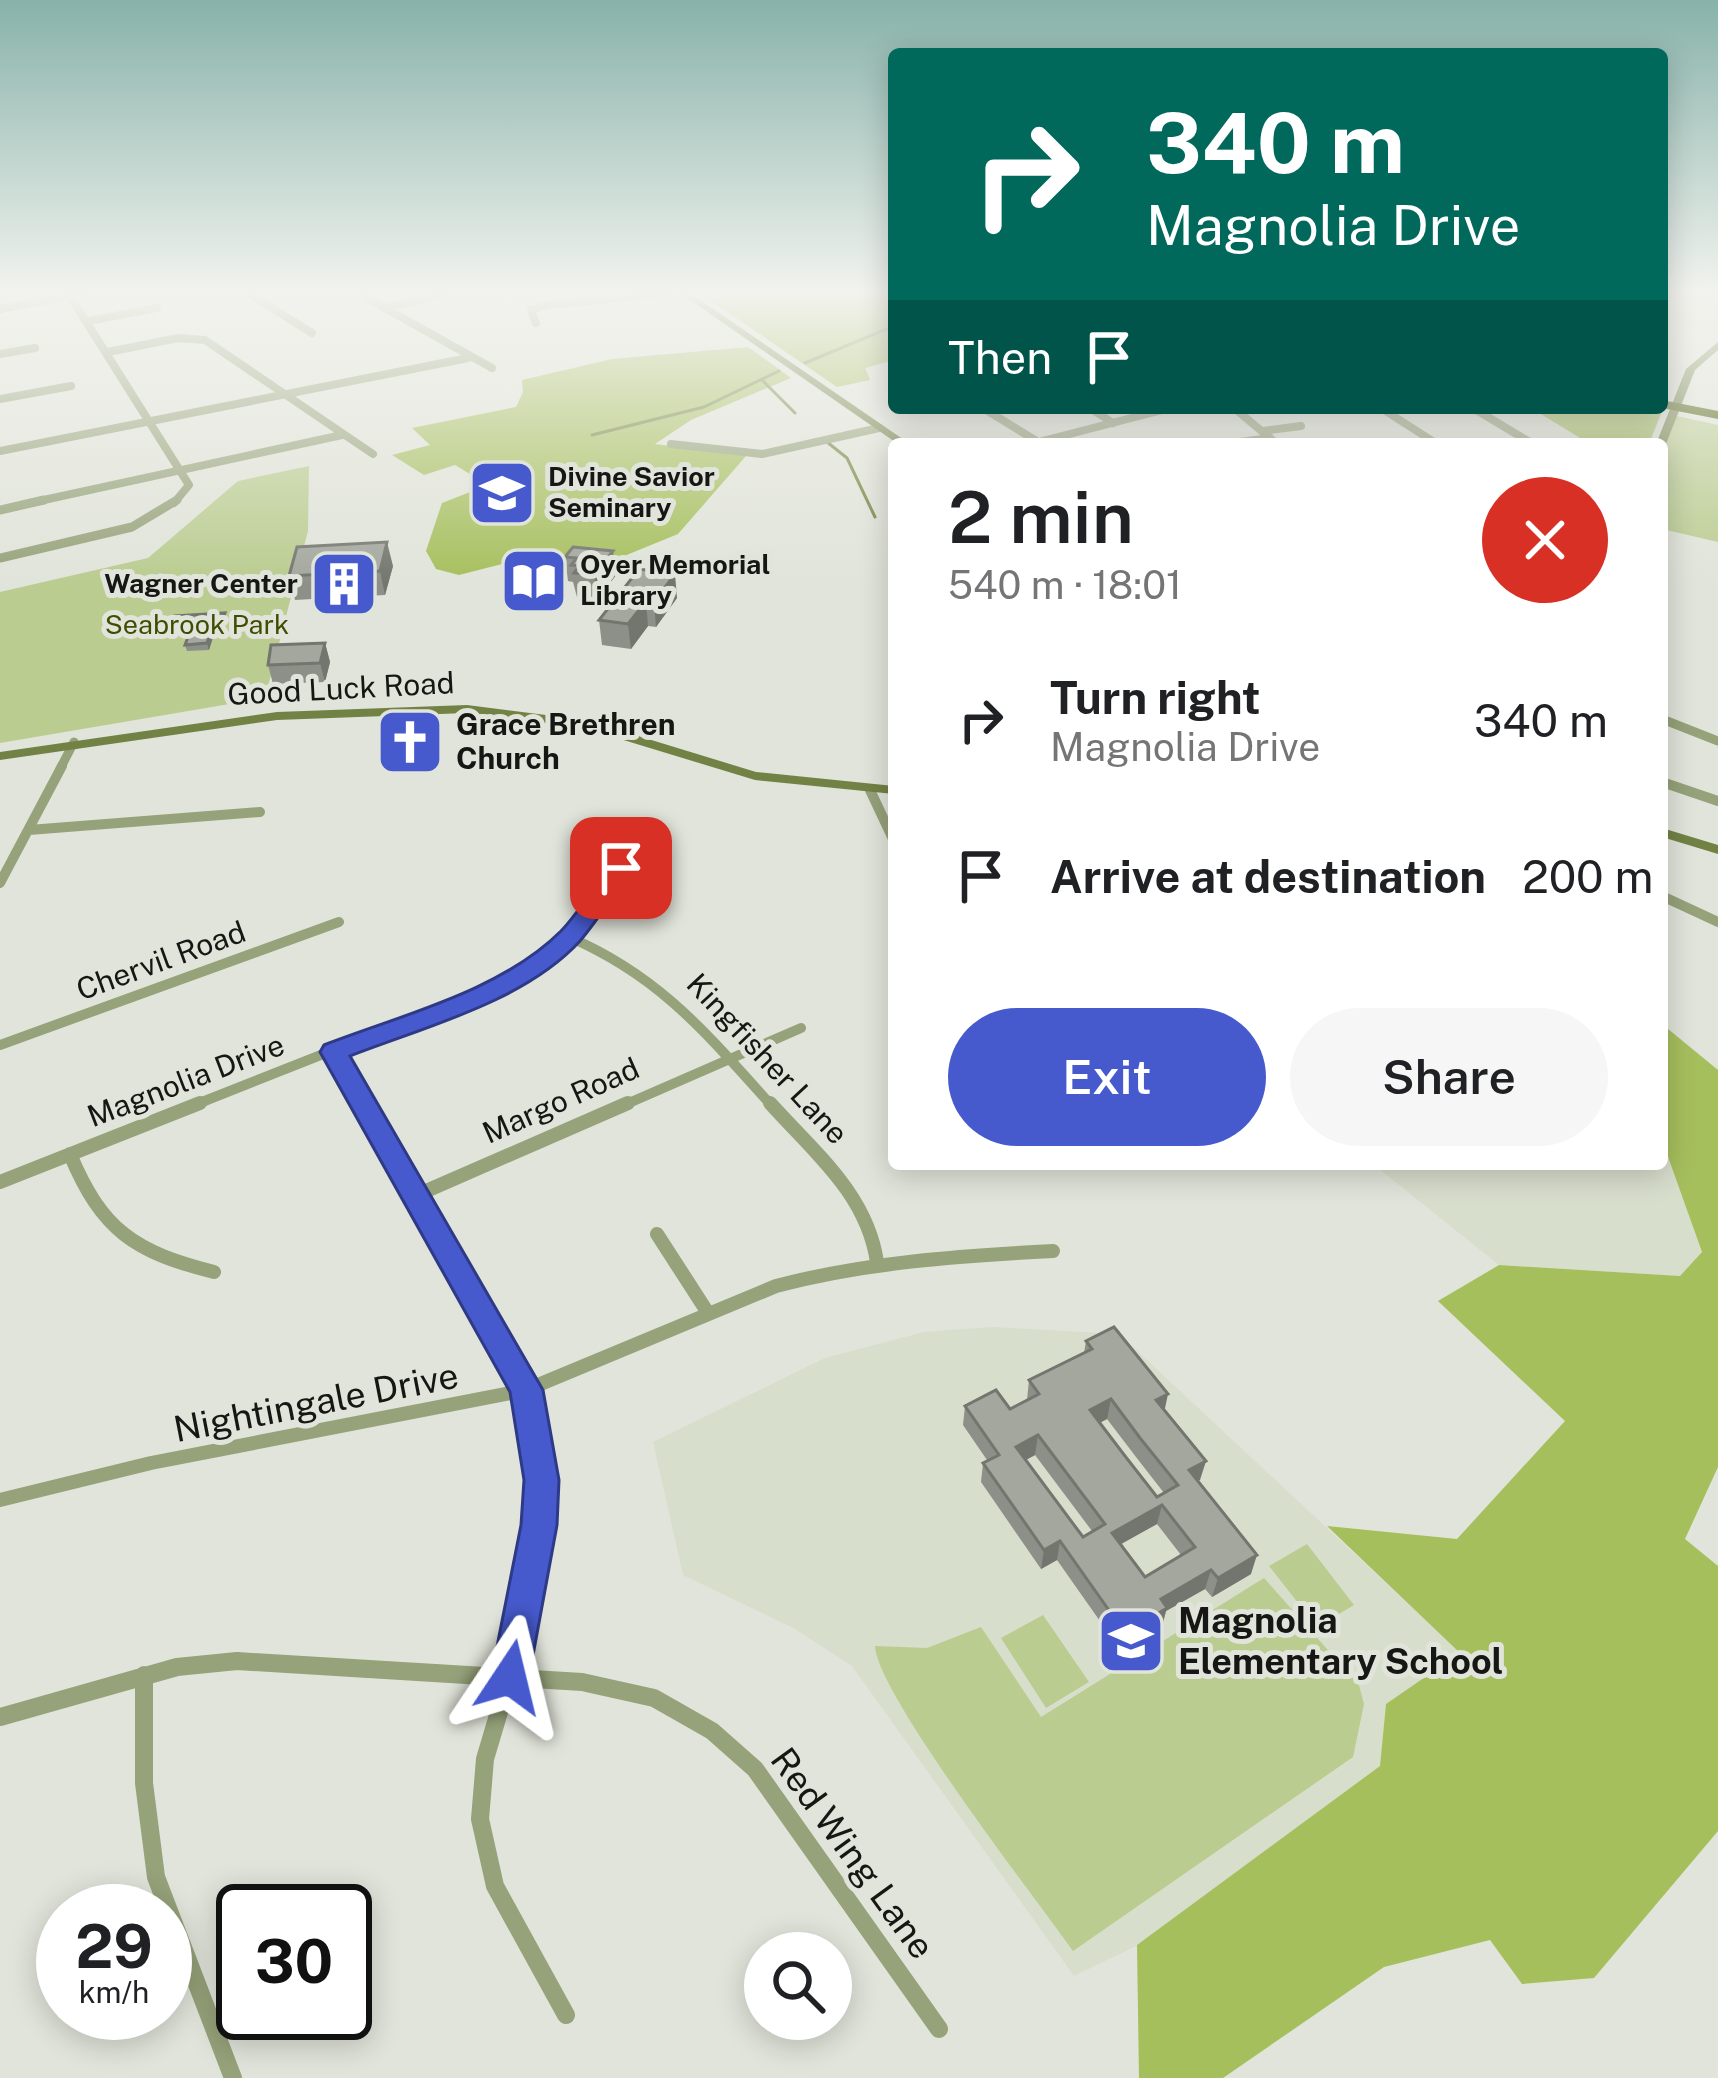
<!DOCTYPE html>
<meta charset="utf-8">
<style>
body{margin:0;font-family:"Public Sans",sans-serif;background:#f6f6f6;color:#202124;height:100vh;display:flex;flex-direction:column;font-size:45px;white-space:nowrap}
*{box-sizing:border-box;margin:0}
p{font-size:39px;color:#757577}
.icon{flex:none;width:66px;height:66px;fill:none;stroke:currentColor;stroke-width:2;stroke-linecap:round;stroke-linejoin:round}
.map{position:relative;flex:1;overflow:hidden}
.side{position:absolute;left:888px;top:438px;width:780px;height:732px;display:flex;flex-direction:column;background:#fff;border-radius:12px;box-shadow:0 6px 30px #0003}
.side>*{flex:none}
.top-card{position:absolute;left:888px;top:48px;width:780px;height:366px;border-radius:12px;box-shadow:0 6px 30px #0003;background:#00695c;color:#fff;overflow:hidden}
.buttons{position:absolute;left:744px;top:1932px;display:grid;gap:24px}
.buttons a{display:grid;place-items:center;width:108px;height:108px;border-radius:50%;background:#fff;box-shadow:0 6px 30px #0003;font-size:60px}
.speed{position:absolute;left:36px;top:1884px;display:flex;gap:24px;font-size:60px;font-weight:700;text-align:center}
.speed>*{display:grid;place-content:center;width:156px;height:156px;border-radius:50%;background:#fff;box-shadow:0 6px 30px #0003;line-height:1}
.speed small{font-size:30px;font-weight:400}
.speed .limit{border:6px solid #111;border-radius:18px;background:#fff;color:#111}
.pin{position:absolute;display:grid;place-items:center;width:102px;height:102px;color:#fff;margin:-51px;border-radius:24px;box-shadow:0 6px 18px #0006}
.me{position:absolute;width:132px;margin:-66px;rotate:10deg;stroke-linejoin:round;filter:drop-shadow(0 0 9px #0008)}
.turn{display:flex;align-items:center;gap:42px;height:252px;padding:0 60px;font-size:54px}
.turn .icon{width:156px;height:156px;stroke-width:2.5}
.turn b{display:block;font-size:84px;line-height:102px}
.then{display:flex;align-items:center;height:114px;padding:0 60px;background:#0003;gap:24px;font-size:45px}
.round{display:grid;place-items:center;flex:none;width:126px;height:126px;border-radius:63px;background:#f6f6f6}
.headline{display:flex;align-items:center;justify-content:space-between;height:204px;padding:0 60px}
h1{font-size:72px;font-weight:600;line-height:90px}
.cta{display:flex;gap:24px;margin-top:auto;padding:24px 60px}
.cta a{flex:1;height:138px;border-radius:72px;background:#465ace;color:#fff;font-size:48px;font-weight:600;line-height:138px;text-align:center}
.cta a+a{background:#f6f6f6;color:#202124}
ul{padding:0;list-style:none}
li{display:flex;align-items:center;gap:36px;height:156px;padding:0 60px}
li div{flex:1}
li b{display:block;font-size:45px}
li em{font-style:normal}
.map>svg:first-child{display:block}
</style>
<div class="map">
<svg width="1718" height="2078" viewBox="0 0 1718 2078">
<rect width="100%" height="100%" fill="#e1e4da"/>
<path fill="#d8decc" d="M1662 293H1718V331L1662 322Z
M1662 1140 1702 1252 1680 1276 1499 1265 1373 1164H1662Z
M993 1327 1119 1334 1461 1653 1386 1704 1380 1766 1138 1945 1074 1976 852 1666 795 1629 683 1575 653 1442 825 1358 924 1332Z"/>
<path fill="#bacc90" d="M1672 415 1718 425V542L1662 529 1661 444Z
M309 466 308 531 265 698 0 743V592L148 558 238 481Z
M1307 1544 1354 1605 1317 1627 1269 1566Z
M1264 1578 1359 1685 1364 1704 1353 1757 1073 1951C1036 1899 877 1694 875 1646L927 1648 981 1627 1041 1717Z
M1043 1615 1089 1682 1046 1708 1001 1638Z"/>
<path fill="#a6bf5d" d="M717 293H894V360L865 368 870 380 837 387 704 296Z
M748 347 791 378 691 420 655 444 746 456 678 534 607 563 550 552 459 575 436 569 426 551 442 503 488 485 455 465 424 475 392 455 430 445 412 428 516 407 523 392 522 380 612 359Z
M1531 408H1647L1662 411 1649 444H1590Z
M1662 1024 1718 1070V1467L1685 1539 1718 1566V1831L1594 1978 1522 1984 1490 1940 1384 1967 1223 2078H1139L1137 1945 1380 1766 1386 1704 1460 1653 1327 1526 1457 1539 1565 1421 1438 1301 1499 1265 1680 1276 1702 1252 1662 1140Z"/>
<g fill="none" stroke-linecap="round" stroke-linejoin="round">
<path stroke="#70813c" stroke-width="3" d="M805 363 894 326
M762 380 795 413
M592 435 704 407 779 371
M827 442 847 458 875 517"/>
<path stroke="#96a27a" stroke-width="8" d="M248 293 312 333
M358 293 492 368
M70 296 189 485 174 503
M384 308 447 293
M0 309 84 293
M88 321 157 308
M536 323 531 310 548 305 672 293
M108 352 178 338 205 340 373 454
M0 354 35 348
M0 399 71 386
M983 408 1038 442
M1090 408 1113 423
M1234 408 1277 444
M1381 408 1437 444
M1473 408 1533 444
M1263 431 1301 426
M671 444 762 454 879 428
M1031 444 1170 408
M1225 444 1270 438
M0 451 468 358
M30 503 342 435"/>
<path stroke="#96a27a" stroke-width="9" d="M0 510 44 500
M0 558 132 527 177 500
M1662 719 1718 741
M60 769 74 742"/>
<path stroke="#96a27a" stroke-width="10" d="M1662 782 1718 801
M870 790 894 841
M29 830 260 812
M0 883 62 766
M1662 896 1718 922
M569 937C660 976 707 1034 772 1106
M0 1045 339 922
M334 1052 365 1106
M192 1106 493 987 569 937 621 868
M622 1106 801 1028"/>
<path stroke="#96a27a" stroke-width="14" d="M363 1103 526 1390 537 1452 535 1535
M770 1103C814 1152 867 1194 877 1262
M70 1154C102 1231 135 1252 214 1272
M0 1182 200 1103
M417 1195 628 1103
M657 1234 708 1313
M0 1500 151 1463 526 1390 776 1286C867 1262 959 1256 1053 1251"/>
<path stroke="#96a27a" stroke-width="18" d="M535 1532 510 1675 485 1759 480 1819 495 1886 566 2015
M144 1675V1783L156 1877 233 2078
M0 1717 177 1667 237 1661 582 1682 654 1698 712 1731 755 1769 939 2029"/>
<path fill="#728245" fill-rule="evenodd" d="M680 293H690L910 444H898Z
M1718 342V350L1695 370 1666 444 1662 447V444H1656L1686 369Z
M467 705 586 720 756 772 894 786V794L755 780 584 728 467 713 277 720 0 760V752L277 712Z
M1662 828 1718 845V854L1662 837Z"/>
<path fill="#455600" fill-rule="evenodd" d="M1662 400 1718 411V419L1662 408Z"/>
</g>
<path fill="#8d9088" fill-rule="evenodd" d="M573 547 616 575 598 599 577 597 573 582 568 581 565 557Z
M393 566 385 595 295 600 289 576Z
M639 569 677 598 656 627 648 626 631 649 602 645 599 620Z
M226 619 223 631H215L209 650 187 651 185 645 189 633 173 634 171 628Z
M325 643 330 662 325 682 273 684 268 665Z
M1086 1341 1164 1410 1206 1461 1198 1481 1251 1574 1212 1597 1205 1589 1166 1611 1162 1626 1121 1651 1057 1560 1041 1569 981 1482 983 1463 987 1460 963 1425 965 1406 1010 1409 1027 1400 1029 1380 1084 1353ZM1107 1419 1136 1457 1164 1493 1157 1497 1099 1423ZM1035 1455 1092 1531 1083 1537 1026 1460ZM1157 1524 1181 1555 1145 1577 1120 1544Z"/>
<path fill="#73756f" d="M387 542 393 566 385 595 380 571Z
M613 551 616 575 598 599 594 575Z
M675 574 677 598 656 627 654 602Z
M646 601 648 626 631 649 628 624Z
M213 625 215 631 209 650 207 643Z
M325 643 330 662 325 682 320 663Z
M1168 1394 1164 1413 1156 1400Z
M1111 1399 1107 1419 1086 1430 1090 1410Z
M1038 1435 1035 1455 1014 1466 1016 1447Z
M1206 1461 1200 1480 1184 1489 1189 1470Z
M1162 1505 1157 1524 1107 1552 1112 1533Z
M1060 1541 1057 1560 1041 1569 1044 1550Z
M1257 1555 1251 1574 1212 1597 1218 1578Z
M1211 1570 1205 1589 1166 1611 1162 1626 1121 1651 1125 1633 1161 1599Z"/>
<path fill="#a4a79e" stroke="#73756f" stroke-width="3" fill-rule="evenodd" d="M387 542 380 571 289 576 297 547Z
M573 547 613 551 594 575 574 573 579 566 571 565 577 558 565 557Z
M639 569 675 574 654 602 646 601 628 624 599 620Z
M225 613 221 625H213L207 643 185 645 192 626 171 628 175 616Z
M325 643 320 663 268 665 271 645Z
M1114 1327 1168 1394 1156 1400 1206 1461 1189 1470 1257 1555 1218 1578 1211 1570 1161 1599 1167 1608 1125 1633 1060 1541 1044 1550 983 1463 999 1455 965 1406 996 1390 1010 1409 1039 1394 1029 1380 1092 1349 1086 1341ZM1111 1399 1140 1438 1178 1485 1157 1497 1125 1456 1090 1410ZM1038 1435 1105 1524 1083 1537 1016 1447ZM1162 1505 1195 1547 1145 1577 1112 1533Z"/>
<linearGradient id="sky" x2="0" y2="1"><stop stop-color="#87b2aa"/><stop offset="0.5" stop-color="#f2f3ee"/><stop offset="1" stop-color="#f2f3ee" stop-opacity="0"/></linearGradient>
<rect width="1718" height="584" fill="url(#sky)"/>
<path fill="#465ace" stroke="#2e3a86" stroke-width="3" d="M621 861 629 863V873C613 895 598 920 580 941 524 1002 424 1027 350 1056L543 1390 559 1480 557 1525 529 1677 524 1691 510 1696 496 1691 491 1677 521 1525 524 1480 510 1392 320 1052 324 1045C401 1015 501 991 561 931 580 911 595 885 612 863Z"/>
<defs>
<g id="school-square" transform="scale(3.45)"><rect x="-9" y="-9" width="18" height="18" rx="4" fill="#465ace" stroke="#e1e4da"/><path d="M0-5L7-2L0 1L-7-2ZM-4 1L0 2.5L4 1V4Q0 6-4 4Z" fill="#fff"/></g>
<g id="library-square" transform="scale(3.45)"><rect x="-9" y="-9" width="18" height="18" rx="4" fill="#465ace" stroke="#e1e4da"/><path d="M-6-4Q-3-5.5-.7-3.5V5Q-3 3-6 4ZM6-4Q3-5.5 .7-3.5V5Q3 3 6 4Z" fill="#fff"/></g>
<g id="building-square" transform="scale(3.45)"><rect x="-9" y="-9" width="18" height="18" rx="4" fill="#465ace" stroke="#e1e4da"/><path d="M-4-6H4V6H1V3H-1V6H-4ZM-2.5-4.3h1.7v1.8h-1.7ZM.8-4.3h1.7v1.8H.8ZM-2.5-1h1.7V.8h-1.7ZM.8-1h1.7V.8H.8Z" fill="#fff"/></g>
<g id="church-square" transform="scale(3.45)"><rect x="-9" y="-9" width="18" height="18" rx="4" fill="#465ace" stroke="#e1e4da"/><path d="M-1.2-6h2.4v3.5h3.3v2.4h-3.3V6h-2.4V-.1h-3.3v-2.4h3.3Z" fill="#fff"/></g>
</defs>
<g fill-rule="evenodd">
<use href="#school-square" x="502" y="493"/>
<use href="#library-square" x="534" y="581"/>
<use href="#building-square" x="344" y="584"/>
<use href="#church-square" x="410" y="742"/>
<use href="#school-square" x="1131" y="1641"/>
</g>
<g text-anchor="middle" stroke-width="10" stroke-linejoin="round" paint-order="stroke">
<g font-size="27" font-weight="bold" fill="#161714" stroke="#e1e4da" text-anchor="start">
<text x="548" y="486">Divine Savior<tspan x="548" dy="31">Seminary</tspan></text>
<text x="580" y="574">Oyer Memorial<tspan x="580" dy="31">Library</tspan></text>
<text x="298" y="593" text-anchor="end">Wagner Center</text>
</g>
<g font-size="27" fill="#3f4d00" stroke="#e1e4da">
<text x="197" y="634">Seabrook Park</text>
</g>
<g font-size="30" fill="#161714" stroke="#e1e4da">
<text transform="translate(341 689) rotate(-3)" y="10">Good Luck Road</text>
<text transform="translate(161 961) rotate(-20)" y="10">Chervil Road</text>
<text transform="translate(767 1059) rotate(47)" y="10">Kingfisher Lane</text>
<text transform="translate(186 1081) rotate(-21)" y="10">Magnolia Drive</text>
<text transform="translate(561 1101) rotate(-24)" y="10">Margo Road</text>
</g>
<g font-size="30" font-weight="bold" fill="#161714" stroke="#e1e4da" text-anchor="start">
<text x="456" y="735">Grace Brethren<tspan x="456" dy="34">Church</tspan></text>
</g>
<g font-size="36" fill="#161714" stroke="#e1e4da">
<text transform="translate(316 1402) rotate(-11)" y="13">Nightingale Drive</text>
<text transform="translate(853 1853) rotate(54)" y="13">Red Wing Lane</text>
</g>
<g font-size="36" font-weight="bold" fill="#161714" stroke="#e1e4da" text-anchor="start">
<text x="1178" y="1633">Magnolia<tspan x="1178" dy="41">Elementary School</tspan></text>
</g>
</g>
</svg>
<div class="buttons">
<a><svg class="icon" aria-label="search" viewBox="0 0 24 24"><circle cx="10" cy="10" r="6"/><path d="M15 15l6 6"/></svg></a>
</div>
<div class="speed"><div>29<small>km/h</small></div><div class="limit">30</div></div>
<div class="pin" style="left:621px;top:868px;background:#d93025"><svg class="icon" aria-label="arrive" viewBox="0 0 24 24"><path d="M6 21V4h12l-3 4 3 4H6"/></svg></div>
<svg class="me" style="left:510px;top:1677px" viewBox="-20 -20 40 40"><path d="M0-17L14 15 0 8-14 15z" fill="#465ace" stroke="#fff" stroke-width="4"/></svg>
<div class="top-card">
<div class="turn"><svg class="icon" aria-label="right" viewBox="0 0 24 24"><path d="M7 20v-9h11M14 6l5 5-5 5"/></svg><div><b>340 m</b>Magnolia Drive</div></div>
<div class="then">Then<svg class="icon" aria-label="arrive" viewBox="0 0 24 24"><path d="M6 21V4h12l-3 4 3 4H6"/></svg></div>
</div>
<section class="side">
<div class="headline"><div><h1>2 min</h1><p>540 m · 18:01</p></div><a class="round" style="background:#d93025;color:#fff"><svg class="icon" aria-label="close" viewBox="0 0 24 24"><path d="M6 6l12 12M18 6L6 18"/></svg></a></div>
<ul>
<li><svg class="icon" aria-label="right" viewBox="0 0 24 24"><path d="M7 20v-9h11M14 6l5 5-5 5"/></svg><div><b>Turn right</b><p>Magnolia Drive</p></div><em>340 m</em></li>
<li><svg class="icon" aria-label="arrive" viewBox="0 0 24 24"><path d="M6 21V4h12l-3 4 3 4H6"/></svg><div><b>Arrive at destination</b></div><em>200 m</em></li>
</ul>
<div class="cta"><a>Exit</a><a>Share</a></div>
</section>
</div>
